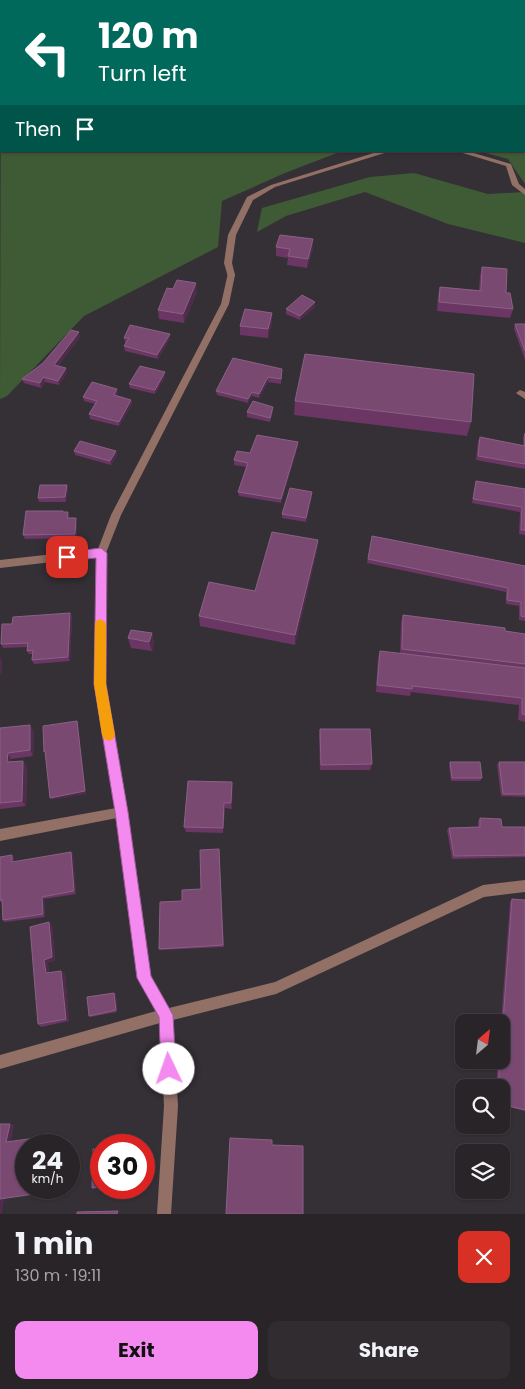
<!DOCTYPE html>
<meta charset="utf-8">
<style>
body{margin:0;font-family:Poppins,sans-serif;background:#302c30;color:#f1f3f6;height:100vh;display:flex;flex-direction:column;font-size:19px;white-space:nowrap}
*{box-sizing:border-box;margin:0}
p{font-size:16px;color:#a5a4a8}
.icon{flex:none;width:28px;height:28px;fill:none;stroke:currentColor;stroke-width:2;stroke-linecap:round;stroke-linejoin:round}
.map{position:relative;height:1214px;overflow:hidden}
.drawer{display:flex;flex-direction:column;background:#282428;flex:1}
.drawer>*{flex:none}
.banner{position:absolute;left:0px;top:0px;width:525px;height:152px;box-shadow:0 1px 4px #0004,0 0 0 1px #444145;background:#00695c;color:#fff;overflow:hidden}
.needle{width:32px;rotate:28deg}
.buttons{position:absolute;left:455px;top:1014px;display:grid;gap:10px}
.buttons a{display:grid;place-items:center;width:55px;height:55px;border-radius:10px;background:#282428;box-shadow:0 1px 4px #0004,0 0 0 1px #444145;font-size:25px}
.speed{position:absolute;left:15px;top:1134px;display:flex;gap:10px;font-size:25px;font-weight:700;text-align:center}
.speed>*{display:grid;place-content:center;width:65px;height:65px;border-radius:50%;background:#282428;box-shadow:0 1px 4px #0004,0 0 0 1px #444145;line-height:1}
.speed small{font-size:12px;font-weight:400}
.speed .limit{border:8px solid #d22;background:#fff;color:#111}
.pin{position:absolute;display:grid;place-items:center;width:42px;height:42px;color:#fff;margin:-21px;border-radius:10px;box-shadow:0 2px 8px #0006}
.me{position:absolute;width:55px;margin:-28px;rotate:357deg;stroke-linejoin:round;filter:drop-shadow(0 0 4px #0008)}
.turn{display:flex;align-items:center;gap:18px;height:105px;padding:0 15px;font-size:22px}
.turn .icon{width:65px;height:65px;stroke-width:2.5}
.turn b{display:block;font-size:35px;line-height:42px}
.then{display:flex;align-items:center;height:48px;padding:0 15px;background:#0003;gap:10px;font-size:19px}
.round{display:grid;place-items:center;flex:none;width:52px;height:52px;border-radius:10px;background:#302c30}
.summary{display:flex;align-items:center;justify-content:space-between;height:85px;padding:0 15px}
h1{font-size:30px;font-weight:700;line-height:38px}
.button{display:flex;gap:10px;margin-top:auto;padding:10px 15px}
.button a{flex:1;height:58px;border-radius:10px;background:#f489ef;color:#111;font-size:20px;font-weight:700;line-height:58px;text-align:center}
.button a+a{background:#302c30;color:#f1f3f6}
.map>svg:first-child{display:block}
</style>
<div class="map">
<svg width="525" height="1214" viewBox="0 0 525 1214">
<rect width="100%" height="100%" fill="#353036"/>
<path fill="#3f5b35" d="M524 20H525V184L508 159 478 151H524Z
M1 30V151H342L285 173 222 201 218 247 84 316 7 396 0 399Z
M414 173 488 194 525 192V243L448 224 365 192 286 216 257 232 262 208 370 177Z"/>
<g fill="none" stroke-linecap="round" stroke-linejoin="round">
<path fill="#001c25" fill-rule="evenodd" d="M524 57H525V59H524Z
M0 103H1V106H0Z"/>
<path fill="#937066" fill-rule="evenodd" d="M380 151H391L275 187 253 200 236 235 232 263 235 275 234 277H228L224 263 228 235 247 197 271 185Z
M456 151H467L511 164 519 184 525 189V195L512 185 506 166Z"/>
<path fill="#937066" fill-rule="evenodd" d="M228 273H234L235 275 229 304 121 515 106 553 105 684 128 812 150 977 169 1008 275 982 483 885 525 880V892L484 897 276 994 173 1020 178 1106 171 1214H157L164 1106 160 1023 0 1069V1055L156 1011 138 979 117 818 0 841V829L116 808 95 684 96 557 0 568V560L98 549 111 515 221 304Z
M520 390 525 392V399L516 393Z"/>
</g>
<path fill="#6b3664" d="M276 247 313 248 307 268 287 265 288 258 276 256Z
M482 267 506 293 513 309 510 318 437 311 438 296 440 287 479 290 480 276Z
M197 292 184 323 159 319 158 310Z
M315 302V307L300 320 286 314V309Z
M272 313V322L268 338 240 335V326Z
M515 324H525V360L514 329Z
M170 334V338L158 359 125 351 124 346 127 343 125 342 124 338Z
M80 337 58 366 67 373 59 385 45 382 41 388 24 383 22 379Z
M233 358 282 374 281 384 268 382 259 398 252 396 248 403 217 395 216 391Z
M165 377 155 394 130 388 129 384Z
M118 393 117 396 131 400 132 404 119 426 90 419 89 414 95 404 84 401 83 397Z
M295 401 471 422 467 436 294 415Z
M273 411 270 422 247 417V412Z
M525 433V469L476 460 478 441 480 437 523 446V437Z
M298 446 281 503 239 496 238 492 246 467 234 465V460L250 453Z
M74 451 117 455 111 465 75 455Z
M476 481 525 489V535L519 534 520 512 472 503Z
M67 485 68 489 66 502H39L38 498Z
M312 492 306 522 282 518V514Z
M63 512H68L69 518 77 523 76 538 25 539 23 535Z
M372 536 525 566V621L519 620V606L506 604V592L367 563Z
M317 551 295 645 200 626 199 616 255 591Z
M70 613 72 617 70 661 34 664 32 660 33 654H29L27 651V647L3 648 1 644 12 624Z
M403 615 525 634V722L518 720 519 705 411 692 410 696 376 692 378 658 380 651 400 654 401 622Z
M152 633 154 643 152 651 131 648 128 638Z
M0 728 34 731 33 756 11 759V762L23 761 27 766 26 806 0 809Z
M320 729 372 764 370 770H320L319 735Z
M450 762 482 778 480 781H451L449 765Z
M499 762H525V797L501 796 497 765Z
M232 782V809L225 808 223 833 186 832 184 827Z
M480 818 502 827H525V857L452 859 447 830 449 828 478 827V821Z
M219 849 224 947 160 950 159 949 182 901 201 889Z
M71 852 73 854 76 894 44 899 45 917 5 922 3 920 2 902H0V857H14V862Z
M512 899 525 900V1111L501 1105V1088H496L498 1060H501V1022L510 902Z
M49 922 52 926 55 960 48 963 49 973 61 971 65 974 69 1021 41 1027 38 1024Z
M114 993 116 994 117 1012 90 1017 89 1016Z"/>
<path fill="#502c4c" d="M313 239V248L307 268 308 259Z
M196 283 197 292 184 323 183 314Z
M315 302V307L300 320V316Z
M272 313V322L268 338V329Z
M79 332 80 337 55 370 54 365Z
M170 334V338L158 359 157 355Z
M66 368 67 373 59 385 58 381Z
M165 372V377L155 394V390Z
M43 377 45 382 41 388 40 383Z
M268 377V382L259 398V394Z
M117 389 118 393 114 400V395Z
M252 392V396L248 403V399Z
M131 400 132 404 119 426V422Z
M298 442V446L281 503V499Z
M116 451 117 455 111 465 110 461Z
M67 485 68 489 66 502 65 497Z
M312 492V497L306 522V518Z
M76 518 77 523 76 538 75 534Z
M318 540 317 551 295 645V635Z
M70 613 72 617 70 661 68 657Z
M152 633 154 643 152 651 149 642Z
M0 657 2 661V676L0 673Z
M77 721 78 724 86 794 51 800 50 798Z
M30 725 34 731 33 756 30 750Z
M8 753 11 759V768L7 762Z
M23 761 27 766 26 806 22 801Z
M232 782 233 788 232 809 231 803Z
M224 803 225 808 223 833V828Z
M71 852 73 854 76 894 74 891Z
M12 855 14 857V865L12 862Z
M42 897 44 899 45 917 43 914Z
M49 922 52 926 55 960 48 963 49 976 46 973 44 960Z
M61 971 65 974 69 1021 66 1019Z
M114 993 116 994 117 1012 116 1010Z
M10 1124 14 1125 11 1142H6Z
M43 1137H47L46 1145H42Z
M41 1188H45V1192L41 1193Z
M0 1199H4L2 1214H0Z"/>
<path fill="#794972" stroke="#8a6185" d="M280 235 313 239 308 259 288 256 290 249 276 247Z
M482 267 507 269 506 293H510L513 309 439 302 440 287 481 291Z
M177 280 196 283 183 314 158 310 167 288 173 289Z
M302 295 315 302 300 316 286 309Z
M245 309 272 313 268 329 240 326Z
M515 324H525V351Z
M130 325 170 334 157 355 124 346 129 338H124Z
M71 330 79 332 54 365 66 368 58 381 43 377 40 383 22 379 43 363Z
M305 354 474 374 471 422 295 401Z
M233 358 282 369 281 379 268 377 259 394 252 392 248 399 216 391Z
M140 366 165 372 155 390 129 384Z
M92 382 117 389 114 395 131 400 119 422 89 414 97 401 83 397Z
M253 401 273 407 270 418 247 412Z
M525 433V464L478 456 480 437 525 446Z
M257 435 298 442 281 499 238 492 248 463 234 460 237 451 250 453Z
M80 441 116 451 110 461 74 451Z
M476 481 525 489V530H521L522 507 473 499Z
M40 485H67L65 497 38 498Z
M290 488 312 492 306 518 282 514Z
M26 511H63V512H68L67 518H76L75 534 23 535Z
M272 532 318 540 295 635 199 616 209 582 255 591Z
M372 536 525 566V617L521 616V602L507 600 508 588 368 559Z
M70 613 68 657 32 660 33 650 27 651 28 643 1 644 2 624H12L13 617Z
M403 615 505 628V631L525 634V664L402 649Z
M131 630 152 633 149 642 128 638Z
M380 651 525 668V715L522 714V698L412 686V689L377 685Z
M77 721 85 791 50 798 45 751 44 752 43 726Z
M30 725V750L8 753 7 762 23 761 22 801 0 803V728Z
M320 729H370L372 764 321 765Z
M450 762H480L482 778H452Z
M499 762H525V794H503Z
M188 781 232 782 231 803H224L223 828 184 827Z
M480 818 501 819 502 827H525V855L454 856 449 828 480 827Z
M219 849 223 945 159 949 160 902 182 901V890L201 889 200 850Z
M71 852 74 891 42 897 43 914 3 920 2 899 0 900V857L12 855V862Z
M512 899 525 900V1110L501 1104V1088H498L500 1060H501V1049Z
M49 922 52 957 44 960 46 973 61 971 66 1019 38 1024 30 927Z
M114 993 116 1010 89 1016 87 997Z
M0 1124H10L6 1142 43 1137 42 1145H26V1188H41V1193L0 1199Z
M230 1138 272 1140V1145L303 1146V1214H226Z
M101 1148V1187L92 1188 93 1149Z
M118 1211 117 1214H77V1212Z"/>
<path fill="#f489ef" stroke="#9f599b" d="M101 548 107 553 106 684 128 812 151 976 173 1015 176 1069 174 1075 169 1077 163 1075 161 1069 159 1017 137 978 115 812 94 684 96 558 67 561 62 557 67 552Z"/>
<path fill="#f59e0b" d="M100 619 104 621 106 624V684L115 735 113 739 109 741 104 739 102 735 94 684 95 624 96 621Z"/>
</svg>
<div class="buttons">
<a><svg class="needle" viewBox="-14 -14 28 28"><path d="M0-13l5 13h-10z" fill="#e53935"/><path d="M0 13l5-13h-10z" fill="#a5a4a8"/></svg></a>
<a><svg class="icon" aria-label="search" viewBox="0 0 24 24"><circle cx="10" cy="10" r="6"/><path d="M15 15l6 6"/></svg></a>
<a><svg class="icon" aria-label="layers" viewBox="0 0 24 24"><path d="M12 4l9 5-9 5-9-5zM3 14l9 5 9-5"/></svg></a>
</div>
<div class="speed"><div>24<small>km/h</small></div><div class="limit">30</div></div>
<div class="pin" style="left:67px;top:557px;background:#d93025"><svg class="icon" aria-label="arrive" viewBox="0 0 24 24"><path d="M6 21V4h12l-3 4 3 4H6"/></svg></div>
<svg class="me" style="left:169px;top:1069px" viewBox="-20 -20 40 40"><circle r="19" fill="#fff"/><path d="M0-13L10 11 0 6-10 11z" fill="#f489ef"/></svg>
<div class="banner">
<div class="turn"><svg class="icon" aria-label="left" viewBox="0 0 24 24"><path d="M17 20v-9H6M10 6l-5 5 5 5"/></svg><div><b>120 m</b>Turn left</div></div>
<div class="then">Then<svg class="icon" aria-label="arrive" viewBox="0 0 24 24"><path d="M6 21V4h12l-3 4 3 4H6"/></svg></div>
</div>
</div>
<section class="drawer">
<div class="summary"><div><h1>1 min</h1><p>130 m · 19:11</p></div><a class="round" style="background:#d93025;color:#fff"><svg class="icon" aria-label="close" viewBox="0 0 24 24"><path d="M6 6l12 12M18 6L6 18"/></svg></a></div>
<div class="button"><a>Exit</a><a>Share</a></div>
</section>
